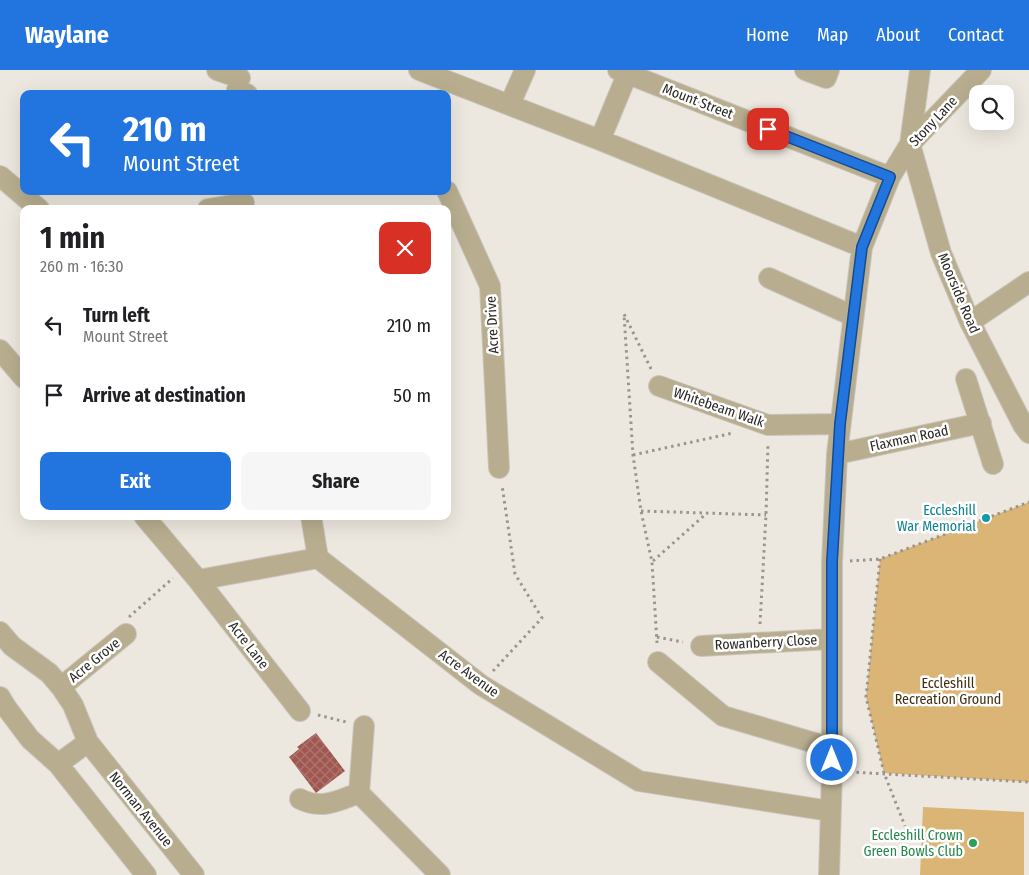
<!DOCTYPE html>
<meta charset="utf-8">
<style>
body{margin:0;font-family:"Fira Sans Condensed",sans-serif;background:#f6f6f6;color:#202124;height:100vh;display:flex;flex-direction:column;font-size:19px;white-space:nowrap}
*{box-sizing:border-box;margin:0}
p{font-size:16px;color:#757577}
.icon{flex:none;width:28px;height:28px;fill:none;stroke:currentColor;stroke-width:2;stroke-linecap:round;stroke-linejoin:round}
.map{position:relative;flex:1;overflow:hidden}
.panel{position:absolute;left:20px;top:135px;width:431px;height:315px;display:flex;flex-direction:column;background:#fff;border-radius:10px;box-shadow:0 5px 20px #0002}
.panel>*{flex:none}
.top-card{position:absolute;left:20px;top:20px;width:431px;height:105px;border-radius:10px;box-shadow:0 5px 20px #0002;background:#2274df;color:#fff;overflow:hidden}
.controls{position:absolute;left:969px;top:15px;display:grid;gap:10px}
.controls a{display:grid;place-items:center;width:45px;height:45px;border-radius:10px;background:#fff;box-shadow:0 5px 20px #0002;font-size:25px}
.pin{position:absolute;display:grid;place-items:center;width:42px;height:42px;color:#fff;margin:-21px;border-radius:10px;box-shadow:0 2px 8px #0006}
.me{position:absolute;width:55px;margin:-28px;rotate:0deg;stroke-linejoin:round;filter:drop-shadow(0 0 4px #0008)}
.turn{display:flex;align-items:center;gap:18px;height:105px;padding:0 20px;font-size:22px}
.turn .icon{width:65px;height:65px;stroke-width:2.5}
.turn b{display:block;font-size:35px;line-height:42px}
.round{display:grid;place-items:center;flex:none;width:52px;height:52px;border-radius:10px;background:#f6f6f6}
.summary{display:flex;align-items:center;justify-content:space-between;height:85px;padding:0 20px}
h1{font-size:30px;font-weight:700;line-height:38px}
.primary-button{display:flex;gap:10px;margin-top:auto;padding:10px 20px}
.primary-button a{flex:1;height:58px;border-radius:10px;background:#2274df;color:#fff;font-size:20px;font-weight:700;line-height:58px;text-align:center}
.primary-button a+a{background:#f6f6f6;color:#202124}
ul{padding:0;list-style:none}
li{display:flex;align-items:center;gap:15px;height:70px;padding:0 20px}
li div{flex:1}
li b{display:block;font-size:19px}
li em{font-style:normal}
header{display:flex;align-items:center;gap:30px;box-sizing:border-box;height:70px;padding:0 25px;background:#2274df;color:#fff}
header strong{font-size:24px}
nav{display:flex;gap:28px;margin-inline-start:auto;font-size:18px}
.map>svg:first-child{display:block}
</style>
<header>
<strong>Waylane</strong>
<nav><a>Home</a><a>Map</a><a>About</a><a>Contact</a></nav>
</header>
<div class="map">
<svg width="1029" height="805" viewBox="0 0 1029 805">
<defs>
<pattern id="building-cross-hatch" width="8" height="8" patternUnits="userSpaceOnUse" patternTransform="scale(1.25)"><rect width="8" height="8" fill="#a15750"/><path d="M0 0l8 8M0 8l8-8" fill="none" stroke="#aa7671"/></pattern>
</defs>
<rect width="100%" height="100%" fill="#ede8df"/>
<path fill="#dbb575" d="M1029 432V712L884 703 866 627 880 489Z
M923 737 1024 742V805H920Z"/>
<path fill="url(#building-cross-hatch)" d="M316 663 345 701 316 723 289 687 299 679 297 677Z"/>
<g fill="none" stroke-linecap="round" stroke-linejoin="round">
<g stroke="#cac5be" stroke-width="22">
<path id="minor" d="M217 0 240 8
M419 0 600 70 862 177
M618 0 890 107
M805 0 826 8 829 0
M920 0 910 74 941 183 970 252 1023 355 1029 363
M237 20 247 24
M510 34 525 0
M600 70 629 0
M0 106 39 139
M447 121 490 216 499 398
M208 139 244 133
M769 208 853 246
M970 252 1029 212
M0 280 24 308
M966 309 993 394
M659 316 768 355 840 354
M837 384 981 353
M144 446 198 510 318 488 481 615 639 711 830 741
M311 446 318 488
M198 510 300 641
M0 562 12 576 49 603 61 617 73 635 88 672 194 805
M701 576 831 569
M658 592 723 646 832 678
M61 617 126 564
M0 627 6 637 30 669 58 694 146 805
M364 656 359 723 440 805
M58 694 88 672
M300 729C322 740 337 731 359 723
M829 805 832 701V493L837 384 862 177 890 107 910 74 981 0"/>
</g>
<path stroke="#99958f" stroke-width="3" stroke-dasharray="2.5 4" stroke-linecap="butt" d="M651 299 624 244 633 385 641 441 652 492 657 573
M633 385 733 363
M641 441 766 445
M880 489 866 627 884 703 905 756
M653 491 707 443
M850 491 880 489 1029 432
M129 547 173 508
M760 554 766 445 768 373
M657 567 683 572
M493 601 542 548 515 504 502 415
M318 645 346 652
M850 702 1029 712"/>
<use href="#minor" stroke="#b8ae8f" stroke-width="20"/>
</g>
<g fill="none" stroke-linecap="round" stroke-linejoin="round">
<g stroke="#164b91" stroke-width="12">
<path id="route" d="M768 59 890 107 862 177 840 354 832 492V690"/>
</g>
<use href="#route" stroke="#2274df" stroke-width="9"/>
</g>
<circle fill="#0f9aa8" stroke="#fff" stroke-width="2" cx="986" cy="448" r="5"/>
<circle fill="#2e9e5b" stroke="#fff" stroke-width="2" cx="973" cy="773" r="5"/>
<g text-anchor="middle" stroke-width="5" stroke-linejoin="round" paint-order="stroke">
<g font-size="14" fill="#2a2825" stroke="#fff">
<text transform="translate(698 31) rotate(21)" y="5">Mount Street</text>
<text transform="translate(933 51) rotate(-47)" y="5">Stony Lane</text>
<text transform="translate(959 223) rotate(67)" y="5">Moorside Road</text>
<text transform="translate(492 255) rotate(-93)" y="5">Acre Drive</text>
<text transform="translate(719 337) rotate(19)" y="5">Whitebeam Walk</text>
<text transform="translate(909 368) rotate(-12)" y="5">Flaxman Road</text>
<text transform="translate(766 572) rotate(-3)" y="5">Rowanberry Close</text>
<text transform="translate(249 575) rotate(52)" y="5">Acre Lane</text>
<text transform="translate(94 590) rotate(-39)" y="5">Acre Grove</text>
<text transform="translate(469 603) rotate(36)" y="5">Acre Avenue</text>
<text transform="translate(141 739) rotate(51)" y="5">Norman Avenue</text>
</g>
<g font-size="14" fill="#0d838f" stroke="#fff" text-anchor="end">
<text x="976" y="445">Eccleshill<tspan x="976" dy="16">War Memorial</tspan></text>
</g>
<g font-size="14" fill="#402f10" stroke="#fff">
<text x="948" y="618">Eccleshill<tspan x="948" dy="16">Recreation Ground</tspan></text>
</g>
<g font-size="14" fill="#27864d" stroke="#fff" text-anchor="end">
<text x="963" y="770">Eccleshill Crown<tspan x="963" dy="16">Green Bowls Club</tspan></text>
</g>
</g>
</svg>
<div class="controls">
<a><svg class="icon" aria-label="search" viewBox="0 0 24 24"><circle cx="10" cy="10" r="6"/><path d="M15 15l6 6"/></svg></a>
</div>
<div class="pin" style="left:768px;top:59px;background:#d93025"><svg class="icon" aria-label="arrive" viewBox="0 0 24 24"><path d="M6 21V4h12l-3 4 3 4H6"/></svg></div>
<svg class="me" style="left:832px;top:690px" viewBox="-20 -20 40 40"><circle r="17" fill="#2274df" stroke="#fff" stroke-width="3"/><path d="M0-11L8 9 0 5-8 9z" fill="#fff"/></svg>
<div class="top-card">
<div class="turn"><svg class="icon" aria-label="left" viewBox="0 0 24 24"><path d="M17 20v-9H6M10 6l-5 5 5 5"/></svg><div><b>210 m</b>Mount Street</div></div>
</div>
<section class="panel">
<div class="summary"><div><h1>1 min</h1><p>260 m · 16:30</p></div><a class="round" style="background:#d93025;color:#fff"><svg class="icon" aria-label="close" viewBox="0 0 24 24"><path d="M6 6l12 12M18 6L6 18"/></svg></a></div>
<ul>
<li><svg class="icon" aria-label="left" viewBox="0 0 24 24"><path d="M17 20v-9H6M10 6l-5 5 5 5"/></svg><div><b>Turn left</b><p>Mount Street</p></div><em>210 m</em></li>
<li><svg class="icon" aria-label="arrive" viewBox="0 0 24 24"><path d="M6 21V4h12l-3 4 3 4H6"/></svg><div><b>Arrive at destination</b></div><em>50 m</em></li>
</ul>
<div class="primary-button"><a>Exit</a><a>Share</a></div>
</section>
</div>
